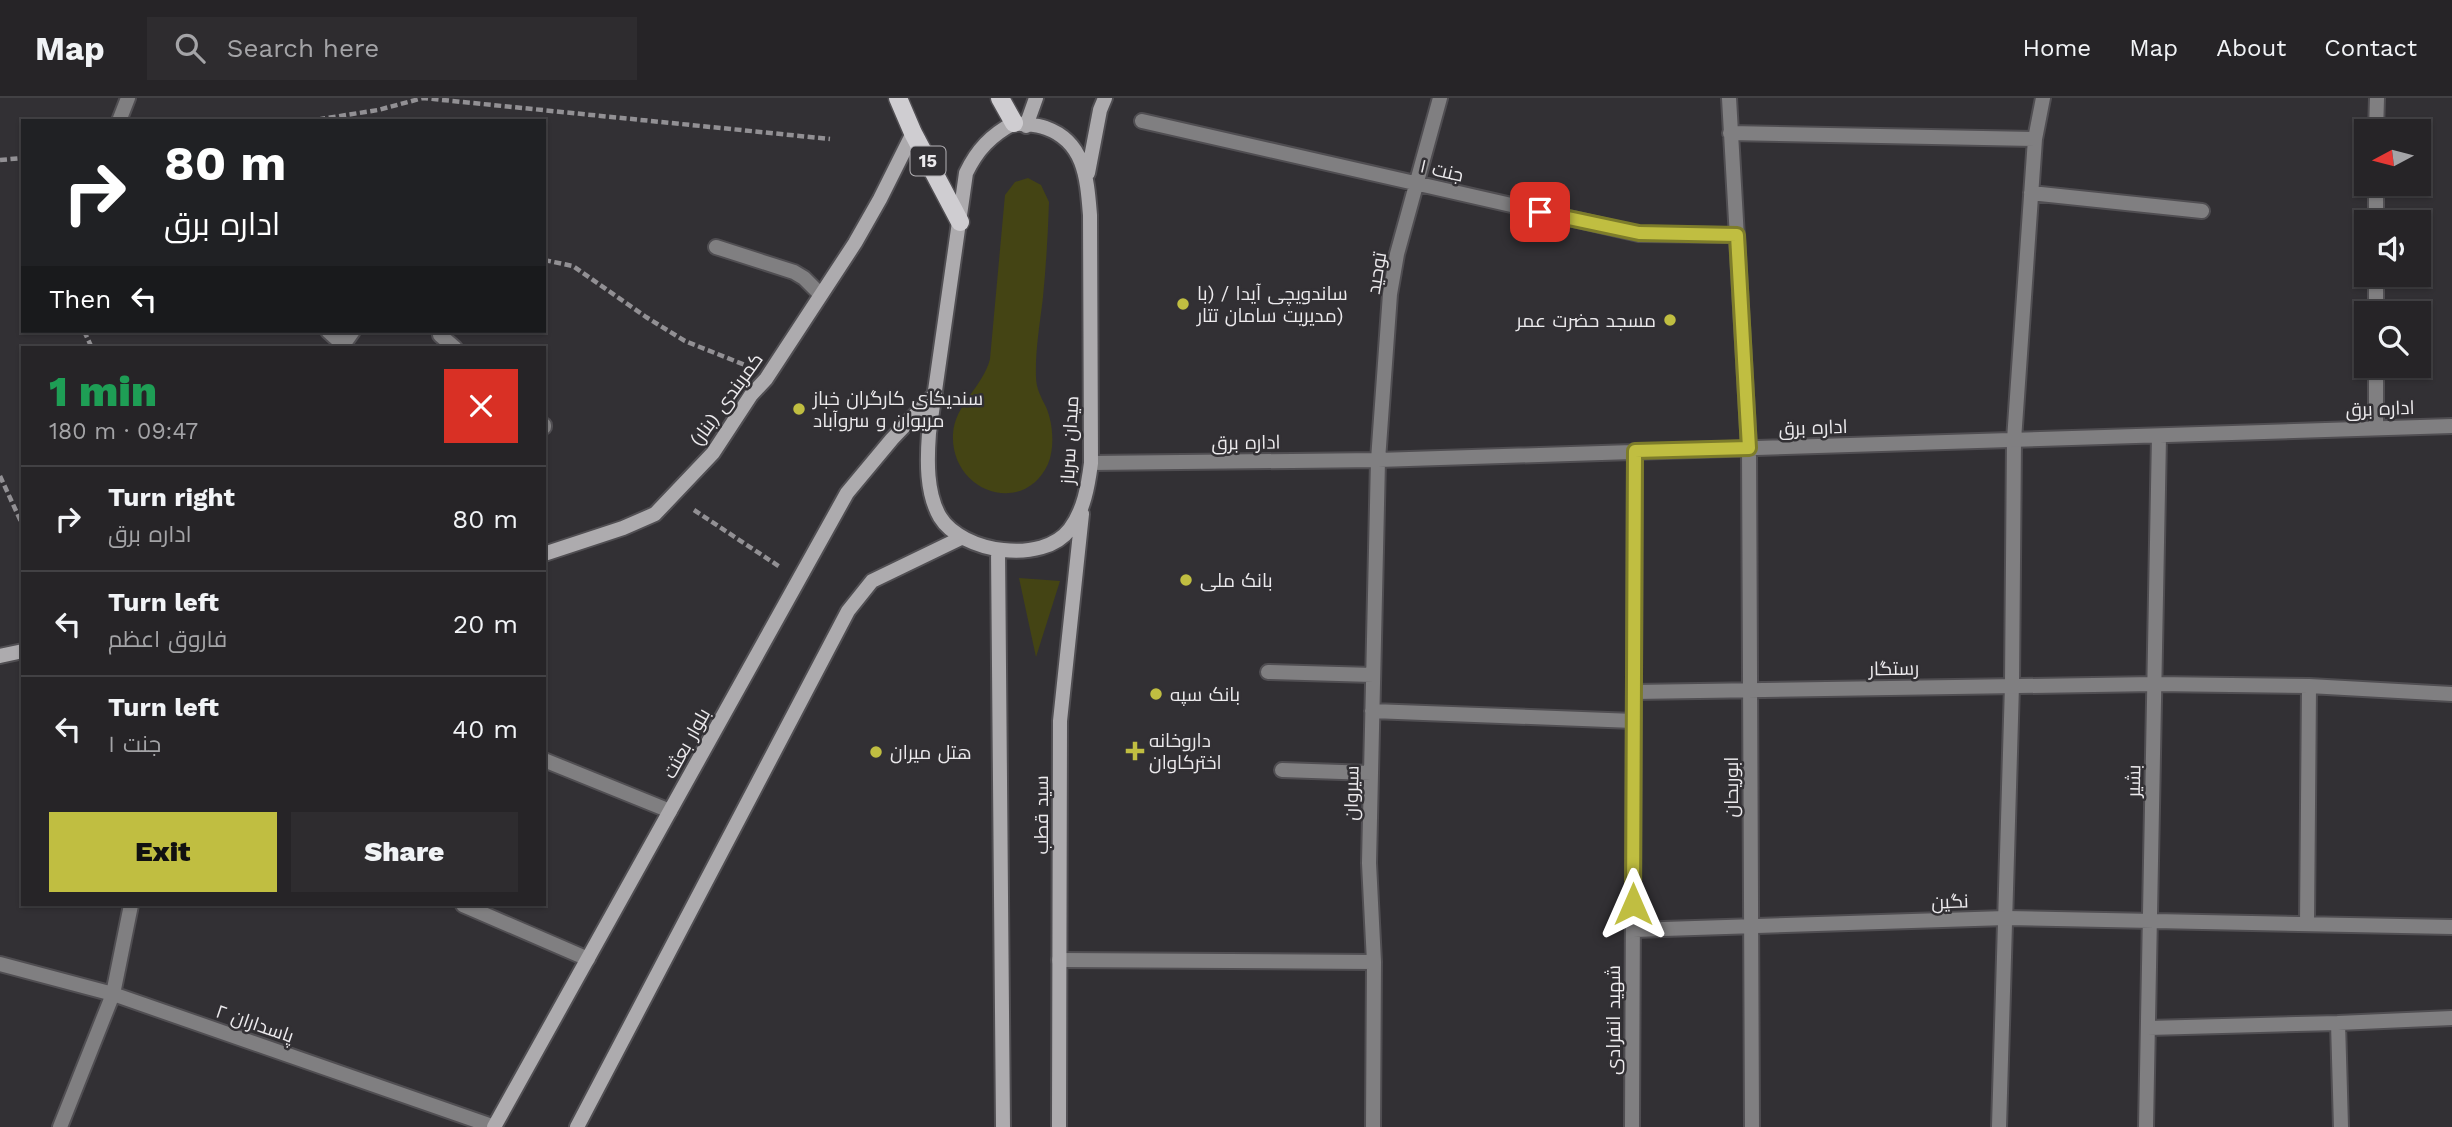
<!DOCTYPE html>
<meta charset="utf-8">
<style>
body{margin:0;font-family:"Work Sans",Cairo,sans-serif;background:#2e2c2f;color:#f1f3f6;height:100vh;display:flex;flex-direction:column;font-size:26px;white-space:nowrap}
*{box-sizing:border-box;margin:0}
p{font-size:23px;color:#a4a4a7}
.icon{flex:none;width:38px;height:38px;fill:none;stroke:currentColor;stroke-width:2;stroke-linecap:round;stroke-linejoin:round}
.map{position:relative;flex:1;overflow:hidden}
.drawer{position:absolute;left:21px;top:248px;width:525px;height:560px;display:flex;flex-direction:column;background:#262427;border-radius:0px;box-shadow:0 2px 5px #0004,0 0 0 2px #424144}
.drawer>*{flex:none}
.guide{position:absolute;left:21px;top:21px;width:525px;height:214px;border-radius:0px;box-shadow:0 2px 5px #0004,0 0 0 2px #424144;background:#202124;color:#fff;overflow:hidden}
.needle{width:46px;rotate:263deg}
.buttons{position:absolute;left:2354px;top:21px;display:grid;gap:14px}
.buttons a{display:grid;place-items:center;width:77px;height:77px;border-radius:0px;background:#262427;box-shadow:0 2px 5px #0004,0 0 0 2px #424144;font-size:35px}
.pin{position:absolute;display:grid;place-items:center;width:60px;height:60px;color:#fff;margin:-30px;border-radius:14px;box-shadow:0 4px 10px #0006}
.me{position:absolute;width:77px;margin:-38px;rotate:0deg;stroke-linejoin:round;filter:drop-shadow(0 0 5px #0008)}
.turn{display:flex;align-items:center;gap:24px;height:147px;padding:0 28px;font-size:32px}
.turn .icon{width:91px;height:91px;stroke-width:2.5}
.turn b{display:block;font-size:49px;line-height:60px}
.then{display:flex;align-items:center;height:66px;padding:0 28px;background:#0003;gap:14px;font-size:26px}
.round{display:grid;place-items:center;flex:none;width:74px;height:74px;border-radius:0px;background:#2e2c2f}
.headline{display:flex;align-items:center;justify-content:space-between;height:119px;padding:0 28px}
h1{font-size:42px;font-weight:800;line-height:52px;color:#1e9e55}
.button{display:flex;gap:14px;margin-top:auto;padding:14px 28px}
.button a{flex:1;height:80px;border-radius:0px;background:#c0be41;color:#111;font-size:28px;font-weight:800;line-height:80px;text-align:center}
.button a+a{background:#2e2c2f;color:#f1f3f6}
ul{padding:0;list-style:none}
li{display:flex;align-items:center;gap:21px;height:105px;padding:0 28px;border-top:2px solid #424144}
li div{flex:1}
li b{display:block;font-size:26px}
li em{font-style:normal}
header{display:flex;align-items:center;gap:42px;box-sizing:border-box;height:98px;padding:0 35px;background:#262427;border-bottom:2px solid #424144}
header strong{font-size:33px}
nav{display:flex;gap:38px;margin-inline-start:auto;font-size:24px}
.search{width:490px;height:63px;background:#2e2c2f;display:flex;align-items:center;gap:18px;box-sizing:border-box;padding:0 24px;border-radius:0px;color:#a4a4a7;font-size:26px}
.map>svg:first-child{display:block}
</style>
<header>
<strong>Map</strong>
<div class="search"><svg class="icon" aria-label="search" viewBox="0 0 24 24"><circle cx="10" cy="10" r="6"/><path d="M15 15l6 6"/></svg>Search here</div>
<nav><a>Home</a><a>Map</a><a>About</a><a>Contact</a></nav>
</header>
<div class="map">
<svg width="2452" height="1029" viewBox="0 0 2452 1029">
<rect width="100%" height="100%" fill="#323034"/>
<path fill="#444414" d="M1028 80 1041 87 1049 104C1048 136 1046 168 1043 199 1040 225 1035 253 1036 279 1036 290 1041 299 1046 309 1053 325 1055 349 1048 366 1023 420 950 393 953 336 955 306 983 289 990 261L1005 97 1015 84Z
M1019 480 1060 483 1036 559Z"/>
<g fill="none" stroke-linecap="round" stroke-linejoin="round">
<g stroke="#504e52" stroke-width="18">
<path id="lane" d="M1999 1029 2012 587 2014 342"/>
</g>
<g stroke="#504e52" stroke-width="18">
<path id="street" d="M1729 0 1749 350 1752 1029
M119 23 128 0
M1142 23 1639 136 1737 137
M2376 33 2377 0
M1730 35 2035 41
M2031 95 2202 113
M2376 124V86
M716 149 794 174 804 180 820 196
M2376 215V177
M328 233 347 250
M440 237 455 250
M343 247 353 233
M544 327V329
M2376 329V268
M2014 342 2035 41 2043 0
M1091 365 1378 362 2452 328
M1268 574 1373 577
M1634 594 2155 586 2309 588 2452 596
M1372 613 1634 623
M544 662 670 713
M1282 672 1371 675
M463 807 588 861
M2307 826 2309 588
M1633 832 2006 820 2452 829
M1059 862 1374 864
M0 866 113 896 495 1029
M2338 925 2341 1029
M2148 930 2338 925 2452 920
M60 1029 113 896 131 807
M1373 1029 1374 864 1369 765 1378 362 1390 196 1397 156 1440 0
M1632 1029 1635 353
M2146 1029 2159 338"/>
</g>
<g stroke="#504e52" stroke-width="18">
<path id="secondary" d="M1014 25C1025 27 1036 26 1046 30 1085 44 1087 81 1090 117L1091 365C1088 388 1084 412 1070 431 1043 467 962 455 940 419 926 395 927 362 929 335L966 75C977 52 991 37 1014 25Z
M1026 28 1036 0
M1088 75 1100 12 1105 0
M998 452 1003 1029
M544 456 623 430 655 416 713 355 751 297 766 281 855 145 880 101 913 35
M0 558 23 553
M494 1029 847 395 892 341 935 296
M577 1029 848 513 872 483 961 440
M1059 1029 1060 623 1082 416"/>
</g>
<g stroke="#504e52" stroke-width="21">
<path id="primary" d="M898 0 913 35 960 124
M1000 0 1014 25"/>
</g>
<path stroke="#929094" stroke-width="4.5" stroke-dasharray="7 3.5" stroke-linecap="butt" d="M308 23 378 12 423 0 830 41
M0 62 23 60
M544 162 573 168 646 219 685 243 745 267
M84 233 92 250
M0 378 23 428
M694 412 780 469"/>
<use href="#lane" stroke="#807f81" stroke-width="14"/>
<use href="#street" stroke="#807f81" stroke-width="14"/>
<use href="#secondary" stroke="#adabae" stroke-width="14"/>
<use href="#primary" stroke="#cfcdd1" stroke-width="18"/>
</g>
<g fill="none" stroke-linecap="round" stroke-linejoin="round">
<g stroke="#7d7c2a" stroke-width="18">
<path id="route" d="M1540 114 1639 135 1737 137 1749 350 1635 353 1633 806"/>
</g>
<use href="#route" stroke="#c0be41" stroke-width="12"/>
</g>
<g fill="#c0be41" stroke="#323034" stroke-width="2.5">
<circle cx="1183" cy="206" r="7"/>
<circle cx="1670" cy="222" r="7"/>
<circle cx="799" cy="311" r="7"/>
<circle cx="1186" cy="482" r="7"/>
<circle cx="1156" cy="596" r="7"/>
<path d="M1131.5 642.5h7v7h7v7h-7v7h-7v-7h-7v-7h7z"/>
<circle cx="876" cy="654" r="7"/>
</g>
<g text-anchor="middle" stroke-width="5" stroke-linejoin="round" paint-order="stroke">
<rect fill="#323034" stroke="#b4b2b6" stroke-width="2" x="910.5" y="48.5" width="35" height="29" rx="5"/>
<g font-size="18" font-weight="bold" fill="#eceaed">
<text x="928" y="69">15</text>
</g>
<g font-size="19" fill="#eceaed" stroke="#323034">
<text transform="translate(1442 72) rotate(13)" y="7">جنت ۱</text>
<text transform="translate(1376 175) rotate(-81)" y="7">توحید</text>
<text transform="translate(726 301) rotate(-54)" y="7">کمربندی (بنار)</text>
<text transform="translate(2380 310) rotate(-2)" y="7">اداره برق</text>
<text transform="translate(1813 329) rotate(-2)" y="7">اداره برق</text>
<text transform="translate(1069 342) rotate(-87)" y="7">میدان سرباز</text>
<text transform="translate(1246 344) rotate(-1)" y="7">اداره برق</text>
<text transform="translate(1894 570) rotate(-1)" y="7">رستگار</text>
<text transform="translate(686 645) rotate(-61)" y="7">بلوار بعثت</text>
<text transform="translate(2133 683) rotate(-89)" y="7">بشیر</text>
<text transform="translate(1731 689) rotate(-90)" y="7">ابوریحان</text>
<text transform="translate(1351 695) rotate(-89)" y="7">سیروان</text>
<text transform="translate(1041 717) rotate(-90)" y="7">سید قطب</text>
<text transform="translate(1950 803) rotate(-2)" y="7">نگین</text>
<text transform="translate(1613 922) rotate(-90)" y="7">شهید انفرادی</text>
<text transform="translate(255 925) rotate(19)" y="7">پاسداران ۲</text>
</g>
<g font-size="19" fill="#eceaed" stroke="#323034" text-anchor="start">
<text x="1197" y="202">ساندویچی آیدا / (با<tspan x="1197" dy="22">مدیریت سامان تتار)</tspan></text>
<text x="1656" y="229" text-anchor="end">مسجد حضرت عمر</text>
<text x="813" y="307">سندیکای کارگران خباز<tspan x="813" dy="22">مریوان و سروآباد</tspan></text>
<text x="1200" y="489">بانک ملی</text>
<text x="1170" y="603">بانک سپه</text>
<text x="1149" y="649">داروخانه<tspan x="1149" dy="22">اخترکاوان</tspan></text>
<text x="890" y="661">هتل میران</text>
</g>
</g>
</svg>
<div class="buttons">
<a><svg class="needle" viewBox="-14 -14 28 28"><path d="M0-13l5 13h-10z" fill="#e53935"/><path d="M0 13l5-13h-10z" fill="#a4a4a7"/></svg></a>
<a><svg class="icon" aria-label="sound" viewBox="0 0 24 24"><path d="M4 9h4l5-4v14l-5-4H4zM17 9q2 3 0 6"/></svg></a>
<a><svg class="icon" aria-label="search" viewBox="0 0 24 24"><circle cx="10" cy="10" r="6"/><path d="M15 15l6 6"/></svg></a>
</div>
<div class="pin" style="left:1540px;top:114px;background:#d93025"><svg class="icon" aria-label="arrive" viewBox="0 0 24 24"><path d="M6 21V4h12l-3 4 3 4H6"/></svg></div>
<svg class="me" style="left:1633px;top:806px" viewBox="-20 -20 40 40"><path d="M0-17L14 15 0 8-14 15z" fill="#c0be41" stroke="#fff" stroke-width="4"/></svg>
<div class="guide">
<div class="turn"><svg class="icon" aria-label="right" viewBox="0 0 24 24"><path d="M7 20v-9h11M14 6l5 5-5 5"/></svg><div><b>80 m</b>اداره برق</div></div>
<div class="then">Then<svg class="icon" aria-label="left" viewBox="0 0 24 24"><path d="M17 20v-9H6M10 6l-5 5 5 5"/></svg></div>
</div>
<section class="drawer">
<div class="headline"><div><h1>1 min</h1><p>180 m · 09:47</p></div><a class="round" style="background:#d93025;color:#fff"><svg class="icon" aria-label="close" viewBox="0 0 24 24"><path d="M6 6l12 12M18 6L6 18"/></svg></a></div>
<ul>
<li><svg class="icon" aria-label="right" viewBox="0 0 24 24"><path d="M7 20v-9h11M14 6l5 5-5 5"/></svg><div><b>Turn right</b><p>اداره برق</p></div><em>80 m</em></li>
<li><svg class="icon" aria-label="left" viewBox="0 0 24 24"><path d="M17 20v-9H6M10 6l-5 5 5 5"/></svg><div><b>Turn left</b><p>فاروق اعظم</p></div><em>20 m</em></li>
<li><svg class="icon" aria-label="left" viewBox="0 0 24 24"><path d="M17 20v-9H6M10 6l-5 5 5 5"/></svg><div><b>Turn left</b><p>جنت ۱</p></div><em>40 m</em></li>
</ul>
<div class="button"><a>Exit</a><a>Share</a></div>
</section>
</div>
